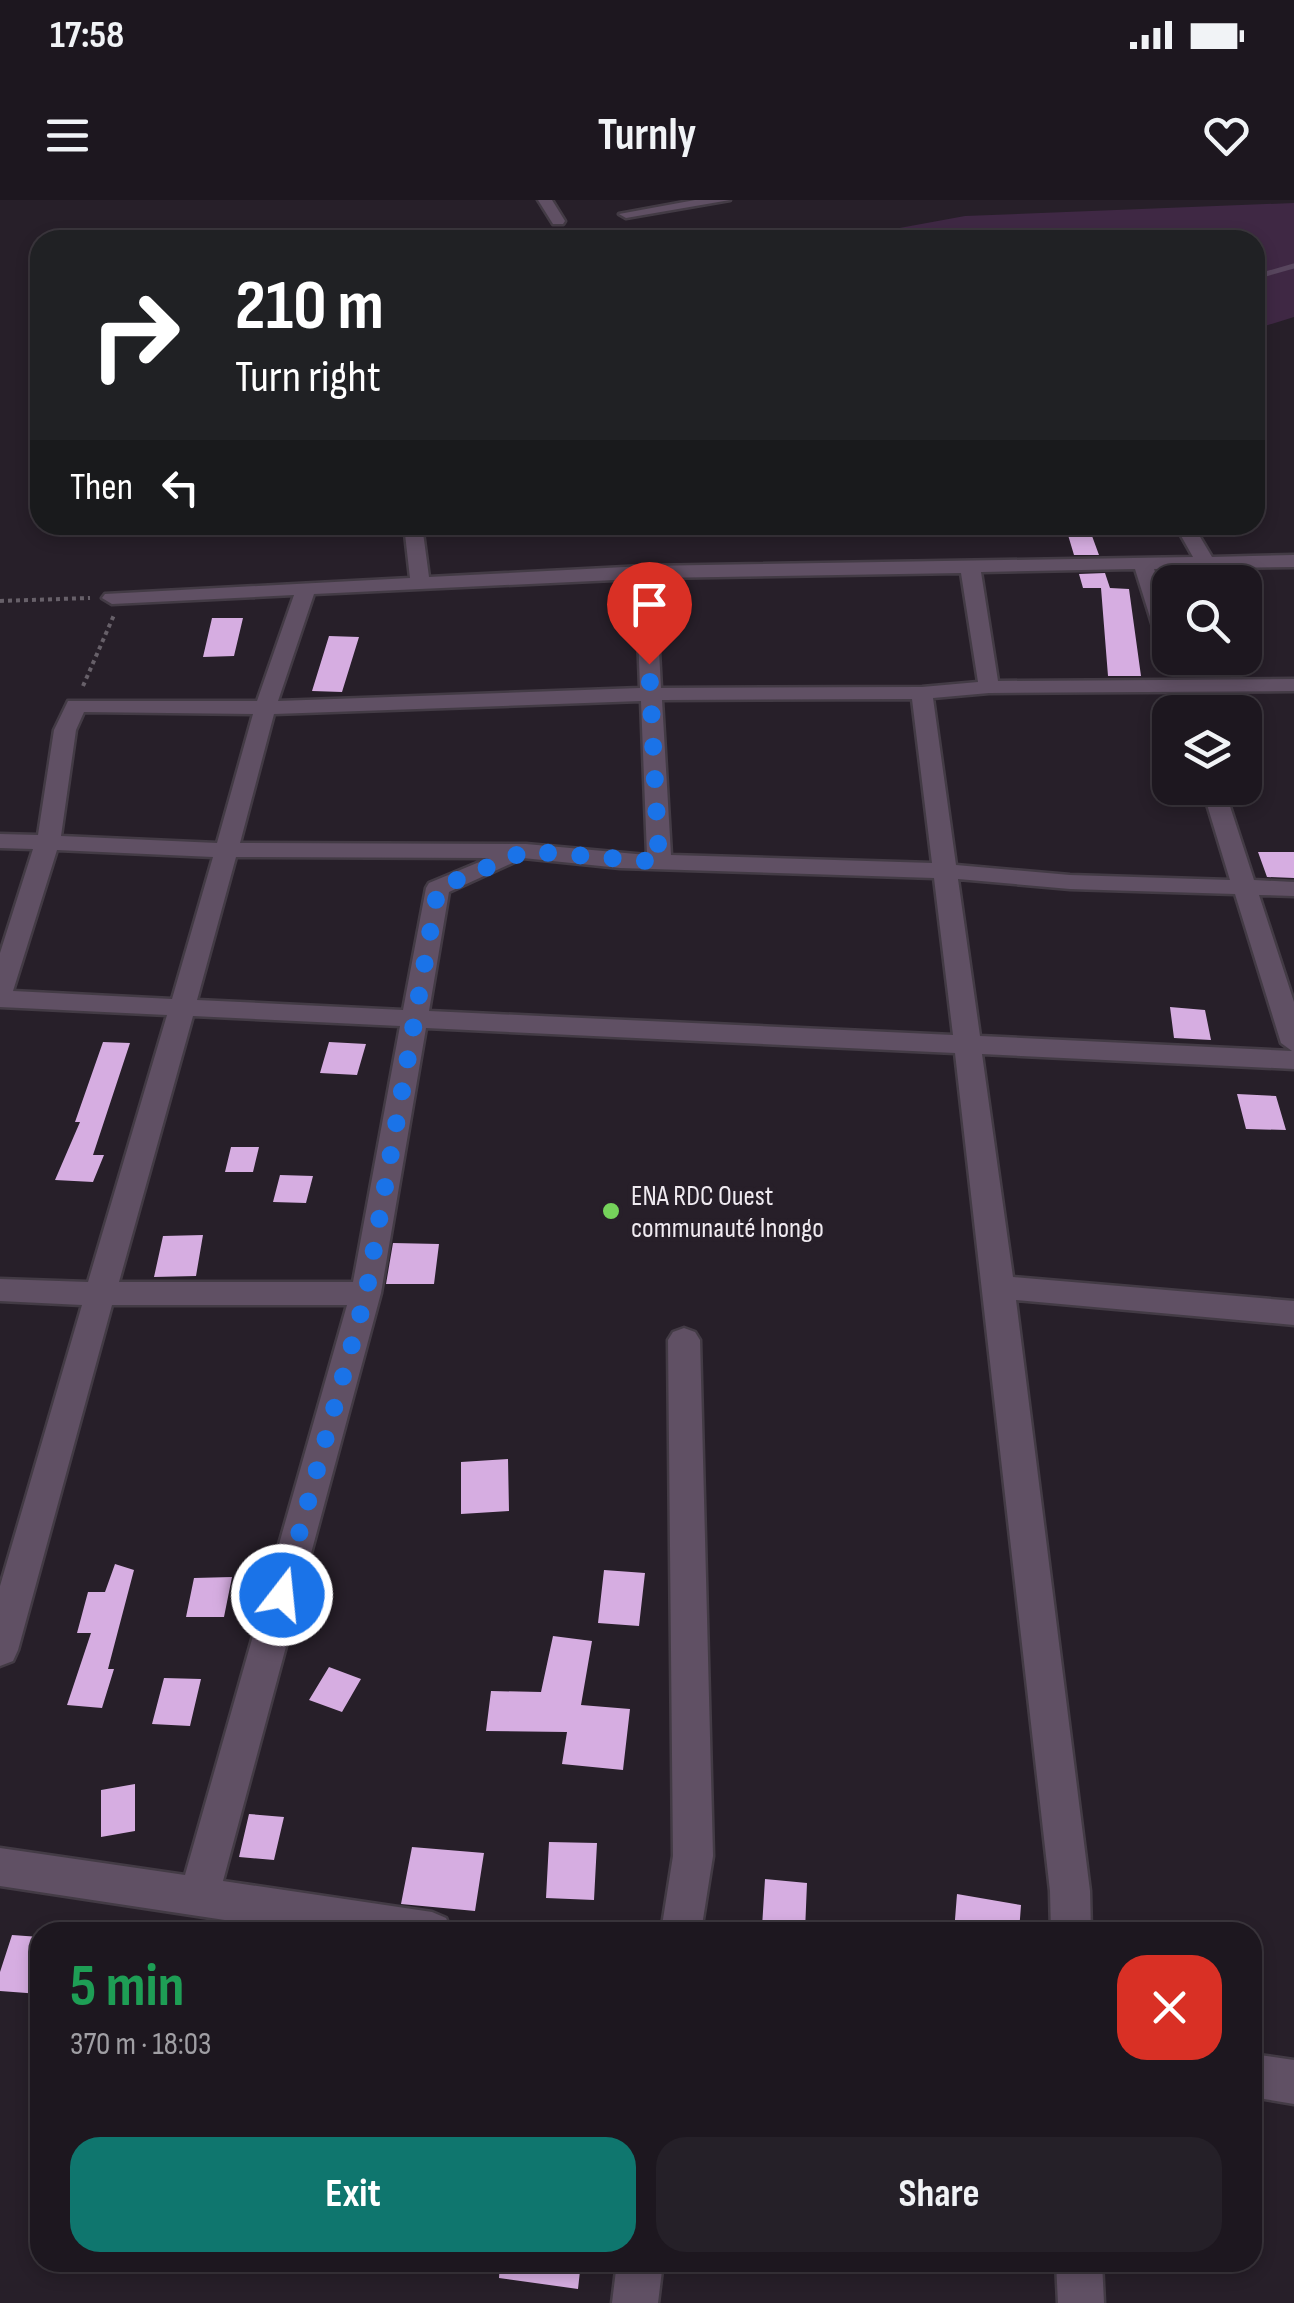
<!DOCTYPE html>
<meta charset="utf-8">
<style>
body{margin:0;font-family:"Sofia Sans Condensed",sans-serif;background:#252028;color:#f1f3f6;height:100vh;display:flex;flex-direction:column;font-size:38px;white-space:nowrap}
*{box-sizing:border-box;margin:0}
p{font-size:32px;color:#a09fa4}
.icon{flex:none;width:55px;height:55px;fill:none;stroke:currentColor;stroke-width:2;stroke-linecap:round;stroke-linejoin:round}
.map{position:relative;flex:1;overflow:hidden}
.drawer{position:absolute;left:30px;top:1722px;width:1232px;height:350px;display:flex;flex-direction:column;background:#1d171f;border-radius:30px;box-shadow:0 5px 15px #0003,0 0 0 2px #3b363d}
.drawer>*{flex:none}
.hud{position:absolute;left:30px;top:30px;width:1235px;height:305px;border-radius:30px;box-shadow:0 5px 15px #0003,0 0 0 2px #3b363d;background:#202124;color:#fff;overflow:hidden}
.fabs{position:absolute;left:1152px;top:365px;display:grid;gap:20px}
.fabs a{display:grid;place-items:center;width:110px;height:110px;border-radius:20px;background:#1d171f;box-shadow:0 5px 15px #0003,0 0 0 2px #3b363d;font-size:50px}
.pin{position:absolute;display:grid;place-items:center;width:85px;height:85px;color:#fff;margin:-102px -42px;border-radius:50% 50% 50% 0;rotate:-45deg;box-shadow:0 0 10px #0007}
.pin .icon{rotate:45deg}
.me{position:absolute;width:110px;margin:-55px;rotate:16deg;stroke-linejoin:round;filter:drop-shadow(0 0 8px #0008)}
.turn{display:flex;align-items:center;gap:35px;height:210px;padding:0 40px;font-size:45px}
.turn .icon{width:130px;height:130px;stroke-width:2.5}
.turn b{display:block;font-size:70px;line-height:85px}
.then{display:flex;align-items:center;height:95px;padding:0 40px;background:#0003;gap:20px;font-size:38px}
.round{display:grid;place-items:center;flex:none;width:105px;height:105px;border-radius:30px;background:#252028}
.summary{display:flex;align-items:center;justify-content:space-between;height:170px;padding:0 40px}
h1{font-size:60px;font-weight:700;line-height:75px;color:#1e9e55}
.action{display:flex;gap:20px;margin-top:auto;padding:20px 40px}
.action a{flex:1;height:115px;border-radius:30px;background:#0f766e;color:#fff;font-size:40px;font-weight:700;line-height:115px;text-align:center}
.action a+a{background:#252028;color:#f1f3f6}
.status{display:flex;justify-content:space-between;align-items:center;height:70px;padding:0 50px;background:#1d171f;direction:ltr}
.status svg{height:28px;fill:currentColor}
header{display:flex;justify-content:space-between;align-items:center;height:130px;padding:0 40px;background:#1d171f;font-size:45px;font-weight:700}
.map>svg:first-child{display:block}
</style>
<div class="status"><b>17:58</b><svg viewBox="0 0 49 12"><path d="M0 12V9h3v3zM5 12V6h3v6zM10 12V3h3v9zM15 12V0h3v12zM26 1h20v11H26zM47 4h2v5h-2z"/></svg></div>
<header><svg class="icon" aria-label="menu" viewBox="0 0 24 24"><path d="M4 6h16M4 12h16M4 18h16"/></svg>Turnly<svg class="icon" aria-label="heart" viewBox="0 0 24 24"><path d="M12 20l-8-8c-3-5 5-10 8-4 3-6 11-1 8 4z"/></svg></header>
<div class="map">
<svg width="1294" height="2103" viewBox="0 0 1294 2103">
<rect width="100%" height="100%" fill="#271f29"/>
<path fill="#3f2844" d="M1294 3V117L1255 129V40H834L965 16Z"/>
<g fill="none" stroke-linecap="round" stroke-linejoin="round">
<path stroke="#58465e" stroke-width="5" d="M1255 77 1294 66"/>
</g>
<path fill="#d6ade1" d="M1065 325H1088L1099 355H1074Z
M1105 373 1110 388 1129 389 1141 476H1108L1101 388H1083L1079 374Z
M212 418H243L234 456 203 457Z
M329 436 359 437 342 492 312 491Z
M1258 652H1294V678L1267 677Z
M1170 807 1205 810 1211 840 1174 838Z
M103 842 130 843 93 955H104L93 982 55 980 80 922H75Z
M329 842 366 844 357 875 320 873Z
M1237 894 1276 896 1286 930 1246 929Z
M231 947H259L253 972H225Z
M280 975 313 976 306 1003 273 1002Z
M203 1035 196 1076 154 1077 163 1036Z
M393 1043 439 1044 434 1084H386Z
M508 1259 509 1311 461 1314V1262Z
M115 1364 134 1370 108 1469H114L102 1508 67 1505 91 1433H77L88 1392H105Z
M604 1370 645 1373 639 1426 598 1423Z
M232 1377 224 1417H186L194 1378Z
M553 1436 592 1441 581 1505 630 1509 623 1570 562 1564 567 1532 486 1531 491 1491 541 1492Z
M329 1467 361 1479 342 1512 309 1500Z
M164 1478 201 1479 190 1526 152 1524Z
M135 1584V1631L101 1637V1590Z
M249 1614 284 1617 274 1660 239 1657Z
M549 1642 597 1643 594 1700 546 1698Z
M412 1647 484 1653 475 1711 401 1704Z
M765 1679 807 1683 805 1731 762 1727Z
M957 1694 1021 1705 1019 1732H954Z
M12 1735 40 1737V1794L0 1791V1772Z
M500 2062H581L578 2089 499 2078Z"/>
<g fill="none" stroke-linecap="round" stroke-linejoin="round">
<g stroke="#433b45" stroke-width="5">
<path id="minor" d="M538 0H552L565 21 563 24H553Z
M695 0H730L626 18 619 14Z
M404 325H422L429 377 645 366 1193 357 1175 325H1193L1212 357 1294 355V367L1154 369 1170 418V455L1160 449 1135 369 981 372 998 481 1294 479V491L989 493 933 498 956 665 1070 675 1230 680 1202 588H1224L1254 680 1294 682V696L1259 695 1294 802V869L982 854 1013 1077 1294 1101V1125L1016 1100 1090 1691 1091 1732H1051L1050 1691 955 853 426 828 381 1093 223 1681 432 1712 446 1718 452 1732H303L0 1686V1648L185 1675 347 1105H112L18 1450 13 1461 0 1466V1386L82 1105 0 1101V1079L88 1082 167 815 0 807V753L33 649 0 648V634L38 635 54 530 68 501H257L294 395 112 404 102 398 105 394 410 378ZM961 373 978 482 922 487 661 488 655 378ZM636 379 640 488 278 501 314 394ZM912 499 932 663 671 655 662 500ZM641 501 647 655 526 644 240 643 274 514ZM84 512 253 514 217 643 61 636 76 530ZM57 650 213 657 172 799 13 791ZM236 657 489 658 429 683 426 688 403 810 197 800ZM523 658 620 668 934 678 953 835 429 811 449 692ZM958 679 1070 689 1235 694 1281 843 1292 851 980 836ZM193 816 400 826 353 1082H119Z
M684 1128 695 1132 700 1140 713 1656 701 1732H661L673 1656 668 1140 673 1132Z
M1252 1854 1294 1860V1904L1252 1897Z
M617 2062H663L658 2103H612Z
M1056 2062H1102L1104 2103H1058Z"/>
</g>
<path stroke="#676069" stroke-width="4" stroke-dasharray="4 4" stroke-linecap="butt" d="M0 401 90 398
M83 486 114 415"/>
<use href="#minor" fill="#605064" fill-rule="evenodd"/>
</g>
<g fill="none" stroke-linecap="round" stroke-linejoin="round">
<path stroke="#1a73e8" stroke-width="18" stroke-dasharray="0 32.4" d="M282 1395 366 1094 438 688 526 651 659 662 649 464"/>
</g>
<circle fill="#75d25b" stroke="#271f29" stroke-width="4" cx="611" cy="1011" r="10"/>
<g text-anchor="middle" stroke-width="10" stroke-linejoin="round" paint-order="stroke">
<g font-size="28" fill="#efeaf0" stroke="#271f29" text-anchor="start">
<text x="631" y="1005">ENA RDC Ouest<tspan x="631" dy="32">communauté Inongo</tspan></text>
</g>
</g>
</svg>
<div class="fabs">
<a><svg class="icon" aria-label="search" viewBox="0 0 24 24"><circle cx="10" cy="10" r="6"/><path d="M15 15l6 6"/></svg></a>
<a><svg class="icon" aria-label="layers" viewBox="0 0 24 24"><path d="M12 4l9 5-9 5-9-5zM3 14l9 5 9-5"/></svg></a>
</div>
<div class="pin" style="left:649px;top:464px;background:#d93025"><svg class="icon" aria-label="arrive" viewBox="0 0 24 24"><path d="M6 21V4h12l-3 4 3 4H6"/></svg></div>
<svg class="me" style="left:282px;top:1395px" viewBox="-20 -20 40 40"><circle r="17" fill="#1a73e8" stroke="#fff" stroke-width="3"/><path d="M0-11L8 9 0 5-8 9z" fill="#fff"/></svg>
<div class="hud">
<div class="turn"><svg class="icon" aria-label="right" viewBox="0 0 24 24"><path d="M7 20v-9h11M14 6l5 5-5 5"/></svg><div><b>210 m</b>Turn right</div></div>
<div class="then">Then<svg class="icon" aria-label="left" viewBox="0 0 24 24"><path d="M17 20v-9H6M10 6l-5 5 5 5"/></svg></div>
</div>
<section class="drawer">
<div class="summary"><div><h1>5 min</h1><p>370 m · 18:03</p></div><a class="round" style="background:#d93025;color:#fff"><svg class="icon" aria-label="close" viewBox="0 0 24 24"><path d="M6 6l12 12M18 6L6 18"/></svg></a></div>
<div class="action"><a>Exit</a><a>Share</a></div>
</section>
</div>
